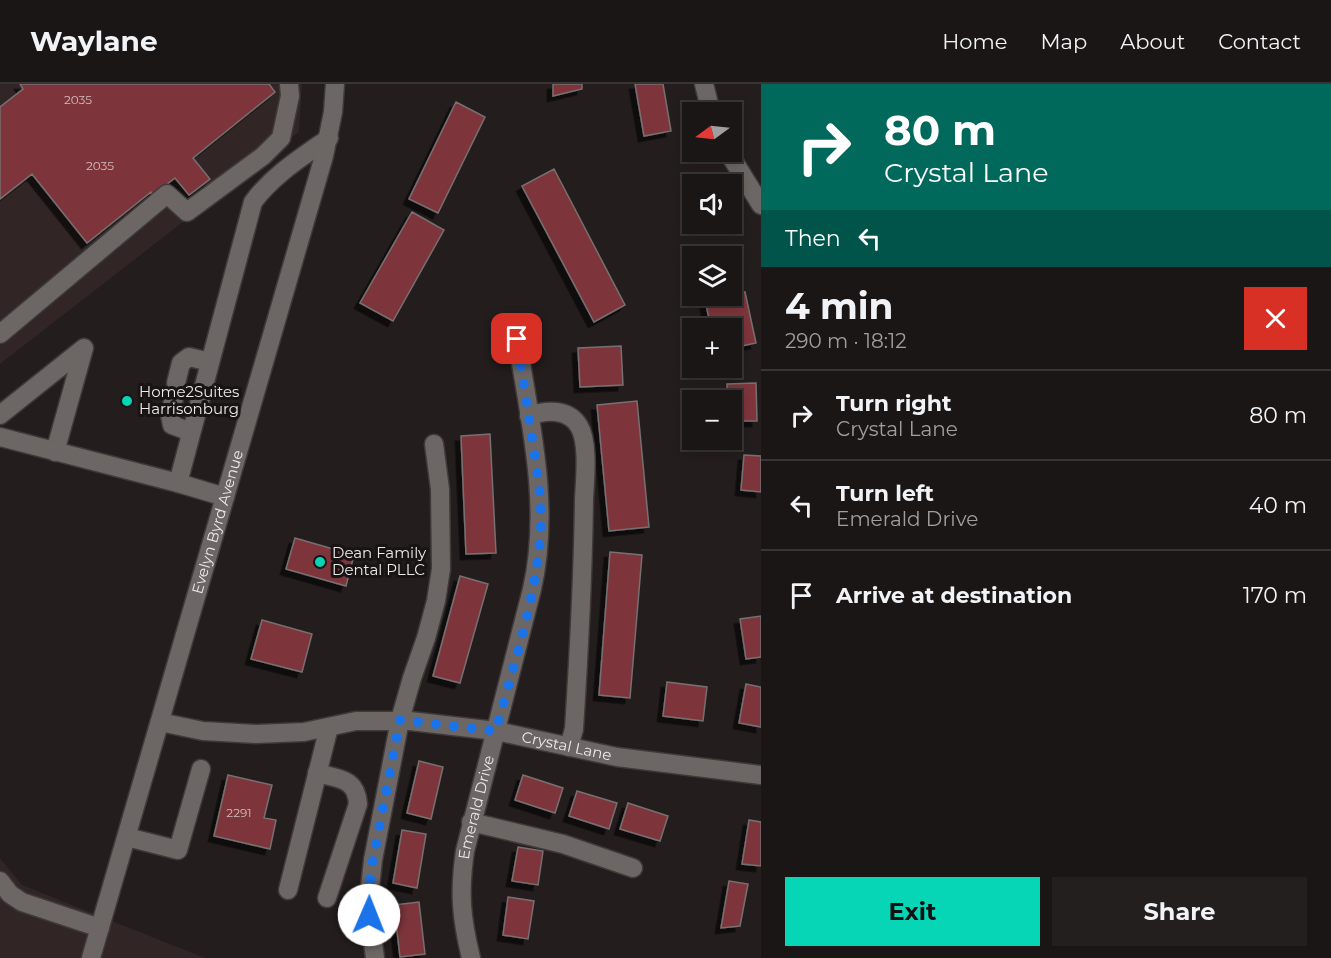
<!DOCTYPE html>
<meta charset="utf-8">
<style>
body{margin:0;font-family:Montserrat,sans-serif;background:#231f1f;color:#f1f3f6;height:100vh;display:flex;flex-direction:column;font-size:22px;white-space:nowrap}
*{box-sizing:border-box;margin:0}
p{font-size:20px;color:#9f9fa1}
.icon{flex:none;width:33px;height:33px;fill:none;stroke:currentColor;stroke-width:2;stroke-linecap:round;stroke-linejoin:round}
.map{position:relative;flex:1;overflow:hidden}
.details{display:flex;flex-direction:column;background:#1a1616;width:570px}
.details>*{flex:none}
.guide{background:#00695c;color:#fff;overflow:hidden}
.needle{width:39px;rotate:255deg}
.tools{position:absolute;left:682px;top:18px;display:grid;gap:12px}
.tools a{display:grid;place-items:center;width:60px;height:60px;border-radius:0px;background:#1a1616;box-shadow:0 3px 9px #0003,0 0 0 2px #383535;font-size:30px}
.pin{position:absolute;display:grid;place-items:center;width:51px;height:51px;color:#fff;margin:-26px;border-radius:12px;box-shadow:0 3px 9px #0006}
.me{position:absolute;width:66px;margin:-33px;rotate:1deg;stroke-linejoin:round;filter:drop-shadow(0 0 4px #0008)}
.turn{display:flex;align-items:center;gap:21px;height:126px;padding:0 24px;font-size:27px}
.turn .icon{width:78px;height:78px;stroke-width:2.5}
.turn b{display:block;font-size:42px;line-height:51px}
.then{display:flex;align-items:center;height:57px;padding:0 24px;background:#0003;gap:12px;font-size:22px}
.round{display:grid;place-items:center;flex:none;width:63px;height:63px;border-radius:0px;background:#231f1f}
.overview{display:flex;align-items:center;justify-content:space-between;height:102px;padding:0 24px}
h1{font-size:36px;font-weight:700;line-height:45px}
.primary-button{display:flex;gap:12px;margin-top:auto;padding:12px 24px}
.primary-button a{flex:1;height:69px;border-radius:0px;background:#06d5b6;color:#111;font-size:24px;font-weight:700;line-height:69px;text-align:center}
.primary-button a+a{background:#231f1f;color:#f1f3f6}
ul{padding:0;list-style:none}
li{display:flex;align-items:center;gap:18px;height:90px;padding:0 24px;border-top:2px solid #383535}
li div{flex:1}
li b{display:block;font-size:22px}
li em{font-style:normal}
header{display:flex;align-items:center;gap:36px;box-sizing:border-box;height:84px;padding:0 30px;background:#1a1616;border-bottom:2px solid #383535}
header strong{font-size:28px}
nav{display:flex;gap:33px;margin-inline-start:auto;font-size:21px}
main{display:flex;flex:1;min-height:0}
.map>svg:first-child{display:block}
</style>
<header>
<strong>Waylane</strong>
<nav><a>Home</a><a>Map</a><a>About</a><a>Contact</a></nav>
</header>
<main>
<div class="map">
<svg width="761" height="874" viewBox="0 0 761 874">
<defs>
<filter id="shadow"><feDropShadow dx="-5.5" dy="5.5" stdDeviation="0" flood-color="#0009"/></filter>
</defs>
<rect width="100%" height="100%" fill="#231d1d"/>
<path fill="#312525" d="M0 0H302L299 48 0 280Z
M0 774 22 801 205 874H0Z"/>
<path fill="#7d353a" stroke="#777070" stroke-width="1.5" filter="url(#shadow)" d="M269 0 275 8 193 74 210 95 189 111 175 94 153 111 151 108 87 159 32 90 0 115V23L23 5 20 0Z
M553 0H582V5L553 12Z
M635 0H663L671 47 644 52Z
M456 18 485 33 438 129 409 115Z
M554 85 625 221 594 238 522 102Z
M412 128 444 146 393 237 360 219Z
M745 208 756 259 732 264V244H711L705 216Z
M621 262 623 301 580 303 578 264Z
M756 299 757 337H732V316H727V300Z
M637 317 649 443 609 447 597 321Z
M490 350 496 469 466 470 461 352Z
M744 371 761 372V408L741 406Z
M295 454 354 471 346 502 286 485Z
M610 468 642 471 630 614 599 611Z
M460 492 488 500 460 599 433 592Z
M761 532V573L746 575 740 535Z
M262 536 312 550 302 588 251 575Z
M667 598 707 603 703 637 663 632Z
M746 600 761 603V643L739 639Z
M419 677 443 683 431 735 407 729Z
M228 691 272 701 264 734 276 736 270 765 214 752Z
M523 691 563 704 555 729 515 716Z
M577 707 617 719 609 745 569 732Z
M628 719 668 732 660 757 620 745Z
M749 736 761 738V782L742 780Z
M402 746 426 750 417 804 393 799Z
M518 763 543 767 538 801 512 797Z
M729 797 748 800 740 842 721 844Z
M508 813 534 817 528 855 503 851Z
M419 818 425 870 400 873 394 821Z"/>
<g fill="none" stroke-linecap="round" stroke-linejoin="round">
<g stroke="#3e3a3a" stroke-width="21">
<g id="minor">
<path d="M704 0 711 28"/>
<path d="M728 68 761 121"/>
<path d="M0 250 167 110 187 128 263 72 281 54 290 12 289 0"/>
<path d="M176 299 181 279 189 273 210 278"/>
<path d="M175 309 170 331 172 341 191 348"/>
<path d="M0 331 84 264 55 368"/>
<path d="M529 332C545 326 568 324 579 342 589 359 585 395 584 415 583 491 579 568 574 645L569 663"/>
<path d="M0 353 178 399"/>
<path d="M225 413 178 399 253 118C273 91 302 73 329 54"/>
<path id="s1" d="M160 638 203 647 256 650 304 648 356 637H410L496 647 617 673 761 691"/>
<path d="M317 689C339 695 356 694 358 720L327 814"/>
<path d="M471 738 563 760 633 784"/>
<path d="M127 753 178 766 201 685"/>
<path d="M0 797 10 810 22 818 100 844"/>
<path d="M288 806 329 643"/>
<path id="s2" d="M91 874 324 72 333 28 335 0"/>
<path d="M375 874 368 821 373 776 400 636 412 594 426 554 436 517 441 485 440 405 434 360"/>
<path id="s3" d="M471 874C461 833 459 808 465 767L532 505C551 422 530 338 517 255"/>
</g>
</g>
<use href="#minor" stroke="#6c6665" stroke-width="18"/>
</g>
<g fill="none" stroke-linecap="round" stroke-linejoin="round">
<path stroke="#1a73e8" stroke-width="10" stroke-dasharray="0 18" d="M369 831 368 811 373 776 400 636 496 647C511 589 533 524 539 465 542 444 541 422 539 400L517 255"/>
</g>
<g fill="#06d5b6" stroke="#191414" stroke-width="2">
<circle cx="127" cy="317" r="6"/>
<circle cx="320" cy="478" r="6"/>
</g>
<g text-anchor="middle" stroke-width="6" stroke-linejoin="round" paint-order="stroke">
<g font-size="12" fill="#d1bcbd">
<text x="78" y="20">2035</text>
<text x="100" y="86">2035</text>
<text x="239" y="733">2291</text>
</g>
<g font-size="15" fill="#ede9e9" stroke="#191414" text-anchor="start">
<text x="139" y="313">Home2Suites<tspan x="139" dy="17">Harrisonburg</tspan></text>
<text x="332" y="474">Dean Family<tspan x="332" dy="17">Dental PLLC</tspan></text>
</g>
<g font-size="15" fill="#ede9e9" stroke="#191414">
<text dy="5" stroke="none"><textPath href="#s2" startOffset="454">Evelyn Byrd Avenue</textPath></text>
<text dy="5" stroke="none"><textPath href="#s1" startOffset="411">Crystal Lane</textPath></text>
<text dy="5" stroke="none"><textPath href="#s3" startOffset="153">Emerald Drive</textPath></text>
</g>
</g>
</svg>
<div class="tools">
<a><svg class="needle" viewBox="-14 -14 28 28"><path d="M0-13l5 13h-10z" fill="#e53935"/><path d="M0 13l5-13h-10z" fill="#9f9fa1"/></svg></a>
<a><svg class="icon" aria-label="sound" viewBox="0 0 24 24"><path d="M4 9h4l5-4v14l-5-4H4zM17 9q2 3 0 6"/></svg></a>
<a><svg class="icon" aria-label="layers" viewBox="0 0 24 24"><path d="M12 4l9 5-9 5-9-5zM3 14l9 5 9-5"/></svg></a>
<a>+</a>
<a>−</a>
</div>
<div class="pin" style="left:517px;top:255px;background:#d93025"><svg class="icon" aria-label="arrive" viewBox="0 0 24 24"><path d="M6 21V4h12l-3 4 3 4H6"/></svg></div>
<svg class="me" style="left:369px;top:831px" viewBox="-20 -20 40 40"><circle r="19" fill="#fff"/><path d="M0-13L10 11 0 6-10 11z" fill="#1a73e8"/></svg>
</div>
<section class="details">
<div class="guide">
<div class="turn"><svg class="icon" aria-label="right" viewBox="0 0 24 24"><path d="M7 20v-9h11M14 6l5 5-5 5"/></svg><div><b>80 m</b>Crystal Lane</div></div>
<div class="then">Then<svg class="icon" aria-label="left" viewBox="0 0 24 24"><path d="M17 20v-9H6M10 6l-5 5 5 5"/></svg></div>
</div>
<div class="overview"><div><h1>4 min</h1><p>290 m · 18:12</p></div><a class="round" style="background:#d93025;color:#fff"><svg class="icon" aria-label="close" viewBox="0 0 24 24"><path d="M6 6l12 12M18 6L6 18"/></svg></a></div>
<ul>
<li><svg class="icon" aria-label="right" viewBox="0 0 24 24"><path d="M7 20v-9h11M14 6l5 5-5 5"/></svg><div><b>Turn right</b><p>Crystal Lane</p></div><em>80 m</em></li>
<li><svg class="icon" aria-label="left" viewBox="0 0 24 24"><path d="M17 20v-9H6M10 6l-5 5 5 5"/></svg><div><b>Turn left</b><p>Emerald Drive</p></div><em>40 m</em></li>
<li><svg class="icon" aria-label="arrive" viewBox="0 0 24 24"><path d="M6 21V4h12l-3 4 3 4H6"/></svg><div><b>Arrive at destination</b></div><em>170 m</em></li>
</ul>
<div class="primary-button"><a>Exit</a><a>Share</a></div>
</section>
</main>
